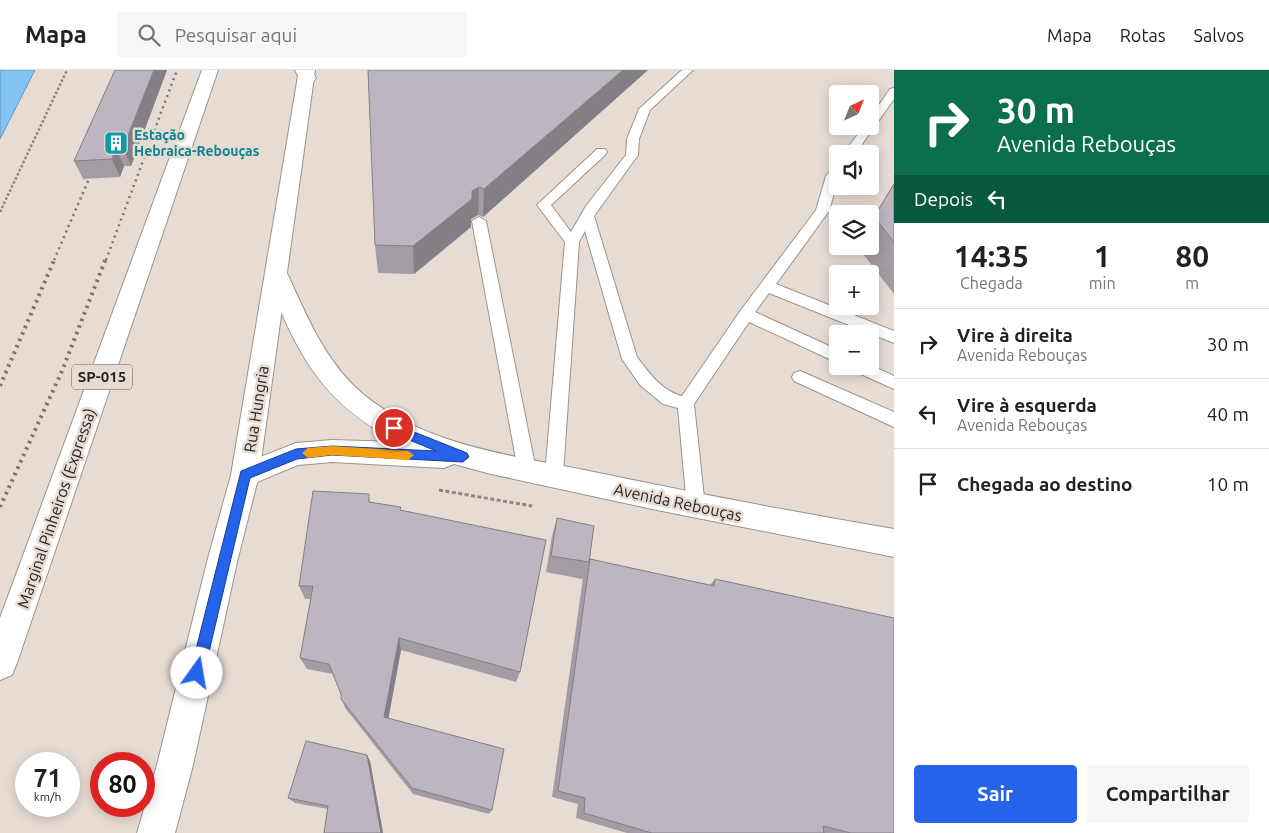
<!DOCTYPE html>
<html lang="pt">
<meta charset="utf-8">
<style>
body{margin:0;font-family:Ubuntu,sans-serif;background:#f6f6f6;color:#222;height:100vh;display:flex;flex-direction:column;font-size:19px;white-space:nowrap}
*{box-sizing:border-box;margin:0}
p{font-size:16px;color:#767676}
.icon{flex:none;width:28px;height:28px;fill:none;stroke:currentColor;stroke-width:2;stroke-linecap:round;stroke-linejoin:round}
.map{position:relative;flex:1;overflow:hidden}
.sheet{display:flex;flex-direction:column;background:#fff;width:375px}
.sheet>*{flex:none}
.hud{background:#0b6e4f;color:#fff;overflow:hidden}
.needle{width:32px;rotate:43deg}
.buttons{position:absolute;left:829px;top:15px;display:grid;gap:10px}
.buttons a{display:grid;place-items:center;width:50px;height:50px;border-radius:5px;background:#fff;box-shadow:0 2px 12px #0003;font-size:25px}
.speed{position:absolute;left:15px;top:682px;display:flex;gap:10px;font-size:25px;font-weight:700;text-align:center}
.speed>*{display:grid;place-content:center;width:65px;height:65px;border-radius:50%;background:#fff;box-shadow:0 2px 12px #0003;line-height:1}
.speed small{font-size:12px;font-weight:400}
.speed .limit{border:8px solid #d22;background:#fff;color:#111}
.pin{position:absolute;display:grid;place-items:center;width:42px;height:42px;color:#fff;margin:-21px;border:2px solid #fff;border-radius:50%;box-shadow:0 1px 5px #0007}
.me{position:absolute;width:55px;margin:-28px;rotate:13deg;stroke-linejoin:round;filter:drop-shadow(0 0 4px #0008)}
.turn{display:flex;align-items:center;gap:18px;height:105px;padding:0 20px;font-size:22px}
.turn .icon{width:65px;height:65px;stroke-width:2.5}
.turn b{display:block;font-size:35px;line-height:42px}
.then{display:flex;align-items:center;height:48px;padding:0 20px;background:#0003;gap:10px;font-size:19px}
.eta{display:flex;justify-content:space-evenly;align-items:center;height:85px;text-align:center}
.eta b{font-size:30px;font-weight:700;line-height:35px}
.action{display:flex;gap:10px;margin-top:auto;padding:10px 20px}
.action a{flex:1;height:58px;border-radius:5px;background:#2563eb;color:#fff;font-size:20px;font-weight:700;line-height:58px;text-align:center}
.action a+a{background:#f6f6f6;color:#222}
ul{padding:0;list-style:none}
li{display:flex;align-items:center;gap:15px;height:70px;padding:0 20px;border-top:1px solid #e0e0e0}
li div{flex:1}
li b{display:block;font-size:19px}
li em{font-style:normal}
header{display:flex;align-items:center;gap:30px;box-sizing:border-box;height:70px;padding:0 25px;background:#fff;border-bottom:1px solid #e0e0e0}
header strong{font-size:24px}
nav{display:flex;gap:28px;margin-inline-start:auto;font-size:18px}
.search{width:350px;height:45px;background:#f6f6f6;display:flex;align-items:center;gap:12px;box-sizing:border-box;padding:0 18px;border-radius:5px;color:#767676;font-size:19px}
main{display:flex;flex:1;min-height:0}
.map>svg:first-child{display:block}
</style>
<header>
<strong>Mapa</strong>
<div class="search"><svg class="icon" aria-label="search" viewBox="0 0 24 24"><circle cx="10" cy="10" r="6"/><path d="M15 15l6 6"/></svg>Pesquisar aqui</div>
<nav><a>Mapa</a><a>Rotas</a><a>Salvos</a></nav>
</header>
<main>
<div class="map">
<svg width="894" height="763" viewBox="0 0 894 763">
<rect width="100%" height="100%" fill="#e7dcd4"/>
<path fill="#83c4f5" stroke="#6894b6" d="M0 0H35L0 69Z"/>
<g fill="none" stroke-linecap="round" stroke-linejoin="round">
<g stroke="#9c938b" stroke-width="2">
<path id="service" d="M682 0H693L650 40 639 69 638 85 594 146 637 287C649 303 662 321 682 326L741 240 816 140 826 106 834 96 838 95V109L829 141 776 214 894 261V273L769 223 755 242 838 280V293L749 252 694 334 705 437 703 443 696 445 689 443 687 437 678 338 663 334 640 315 622 289 585 161 579 172 563 405 560 410 554 413 548 410 545 405 565 172 537 135 597 79H605L607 82 605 85 551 135 571 162 586 136 626 85 627 69 639 39Z
M894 18V29L855 84H843L864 56H870V48L890 19Z
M479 147 486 151 536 400 533 405 527 408 521 405 518 400 472 151Z
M870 295 894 306V319L852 300 850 296Z
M800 301 894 342V357L794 311 792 307 794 303Z"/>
</g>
<g stroke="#9c938b" stroke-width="2">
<path id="tertiary" d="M277 197 285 200 288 205C308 249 326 293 364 325 428 377 516 386 594 402 694 423 794 442 894 459V487L657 440 491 404 454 394 444 398 332 392 298 395 245 417 235 413 231 405 235 397 296 373 332 370 398 372C320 332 297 283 266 205L269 200Z"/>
</g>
<g stroke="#9c938b" stroke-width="2">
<path id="trunk" d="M299 0H315L259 405 237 492 193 695 175 763H137L157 695 207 492 231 405Z"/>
</g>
<g stroke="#9c938b" stroke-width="2">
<path id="motorway" d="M202 0H218L17 593 12 605 0 610V548Z
M295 0H311L316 8 313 12H301Z"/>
</g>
<path stroke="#8e8681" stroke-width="2.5" stroke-dasharray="2.5 2" stroke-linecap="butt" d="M0 142 67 0"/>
<path stroke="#8e8681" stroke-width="3" stroke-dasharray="4 2.5" stroke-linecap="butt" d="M439 420 532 436"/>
<use href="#service" fill="#fff" fill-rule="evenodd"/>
<use href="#tertiary" fill="#fff" fill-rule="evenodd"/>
<use href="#trunk" fill="#fff" fill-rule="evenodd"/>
<use href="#motorway" fill="#fff" fill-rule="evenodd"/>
<path stroke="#7c756f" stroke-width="2.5" stroke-dasharray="2 4" stroke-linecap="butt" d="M54 190 95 95
M106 190 177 0"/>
<path stroke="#7c756f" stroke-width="4" stroke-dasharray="2.5 4.5" stroke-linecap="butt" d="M0 316 55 188
M0 437 62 301 106 188"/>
</g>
<path fill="#a39ca4" d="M115 0H167L131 96H124L120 107 83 109 74 91Z
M648 0 483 147 478 145 471 149V157L414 204 378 203 375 175Z
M894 113V224L857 176H870V153Z
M371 432 401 440 520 602 516 612 401 580 388 649 492 740 489 744 413 724 346 639 341 629V624L333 604 307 599 300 588 311 529H305L299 516Z
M557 448 589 489 710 515 715 509 894 763H627L576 748 578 734 552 727 583 508 582 509 546 502 552 466Z
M370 691 383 763H324L328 739 295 733 288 728Z"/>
<path fill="#847f86" d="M154 0H167L131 96 123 78Z
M623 0H648L483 147 484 119Z
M116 78 124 96 120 107 112 89Z
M479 117 478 145 471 149V157L414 204 413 176 472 121Z
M399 568 401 580 387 656 384 647Z
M367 685 370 691 383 763H381Z"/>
<path fill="#bdb5bf" stroke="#847f86" d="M115 0H154L123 78H116L112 89 74 91Z
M368 0H623L484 119 479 117 472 121V129L413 176 375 175Z
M894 114V172L874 147Z
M313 421 369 424V432L401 437 400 440 546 470 520 602 399 568 384 647 504 679 492 740 412 718 341 629V624L329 594 300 588 313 516H299Z
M557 448 594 456 589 492 551 486Z
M590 489 714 516 715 509 894 548V763H851L823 756 824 763H652L584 743 585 728 558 721Z
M306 671 367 685 381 763H324L328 736 288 728Z"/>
<path fill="#2563eb" stroke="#184099" d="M394 354 467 383 469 387 463 392 332 385 297 389 250 408 204 603 202 608 197 610 192 608 190 603 241 401 296 379 332 376 436 381 390 362 388 358Z"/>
<path fill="#f59e0b" d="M332 376 408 381 414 385 408 390 332 385 308 388 302 383 308 378Z"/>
<defs>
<g id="building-square" transform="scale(1.25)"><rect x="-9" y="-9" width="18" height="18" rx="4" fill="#0f9aa8" stroke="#e7dcd4"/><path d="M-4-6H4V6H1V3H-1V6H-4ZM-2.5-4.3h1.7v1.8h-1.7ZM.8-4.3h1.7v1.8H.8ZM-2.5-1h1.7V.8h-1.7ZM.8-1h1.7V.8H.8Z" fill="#fff"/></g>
</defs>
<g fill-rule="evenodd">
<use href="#building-square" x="116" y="73"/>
</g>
<g text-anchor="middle" stroke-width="5" stroke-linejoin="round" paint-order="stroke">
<g font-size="14" font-weight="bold" fill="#0d838f" stroke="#e7dcd4" text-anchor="start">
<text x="134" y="70">Estação<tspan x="134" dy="16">Hebraica-Rebouças</tspan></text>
</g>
<rect fill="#e7dcd4" stroke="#625c57" stroke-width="1" x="72" y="294.5" width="60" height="25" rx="4"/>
<g font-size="15" font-weight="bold" fill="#292522">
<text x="102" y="312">SP-015</text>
</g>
<g font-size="16" fill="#292522" stroke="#e7dcd4">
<text transform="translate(256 339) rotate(-81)" y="6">Rua Hungria</text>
<text transform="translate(678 432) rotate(12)" y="6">Avenida Rebouças</text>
<text transform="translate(56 438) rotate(-71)" y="6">Marginal Pinheiros (Expressa)</text>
</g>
</g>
</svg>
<div class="buttons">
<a><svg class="needle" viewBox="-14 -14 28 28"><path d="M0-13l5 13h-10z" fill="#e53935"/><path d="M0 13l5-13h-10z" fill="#767676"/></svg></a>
<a><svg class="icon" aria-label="sound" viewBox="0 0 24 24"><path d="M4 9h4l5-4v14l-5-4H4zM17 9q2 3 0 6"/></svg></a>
<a><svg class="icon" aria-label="layers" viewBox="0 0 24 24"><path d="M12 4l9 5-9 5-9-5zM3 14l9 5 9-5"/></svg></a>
<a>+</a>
<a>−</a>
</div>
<div class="speed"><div>71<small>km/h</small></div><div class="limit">80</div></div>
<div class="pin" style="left:394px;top:358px;background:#d93025"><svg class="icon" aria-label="arrive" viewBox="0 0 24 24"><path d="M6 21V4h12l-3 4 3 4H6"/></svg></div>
<svg class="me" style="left:197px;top:603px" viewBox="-20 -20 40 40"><circle r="19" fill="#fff"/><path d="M0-13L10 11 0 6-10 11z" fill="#2563eb"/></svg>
</div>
<section class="sheet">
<div class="hud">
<div class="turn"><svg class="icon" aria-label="right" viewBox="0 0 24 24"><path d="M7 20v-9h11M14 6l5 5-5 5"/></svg><div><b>30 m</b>Avenida Rebouças</div></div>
<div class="then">Depois<svg class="icon" aria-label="left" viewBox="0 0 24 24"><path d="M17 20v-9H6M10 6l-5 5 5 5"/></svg></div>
</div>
<div class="eta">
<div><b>14:35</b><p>Chegada</p></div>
<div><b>1</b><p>min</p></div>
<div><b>80</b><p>m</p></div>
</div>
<ul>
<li><svg class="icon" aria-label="right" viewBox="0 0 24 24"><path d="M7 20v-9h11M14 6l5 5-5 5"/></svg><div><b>Vire à direita</b><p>Avenida Rebouças</p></div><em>30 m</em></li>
<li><svg class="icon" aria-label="left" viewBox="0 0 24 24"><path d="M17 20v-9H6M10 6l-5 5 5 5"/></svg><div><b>Vire à esquerda</b><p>Avenida Rebouças</p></div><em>40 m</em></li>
<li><svg class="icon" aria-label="arrive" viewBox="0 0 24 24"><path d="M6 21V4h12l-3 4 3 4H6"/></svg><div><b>Chegada ao destino</b></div><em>10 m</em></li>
</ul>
<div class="action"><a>Sair</a><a>Compartilhar</a></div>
</section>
</main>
